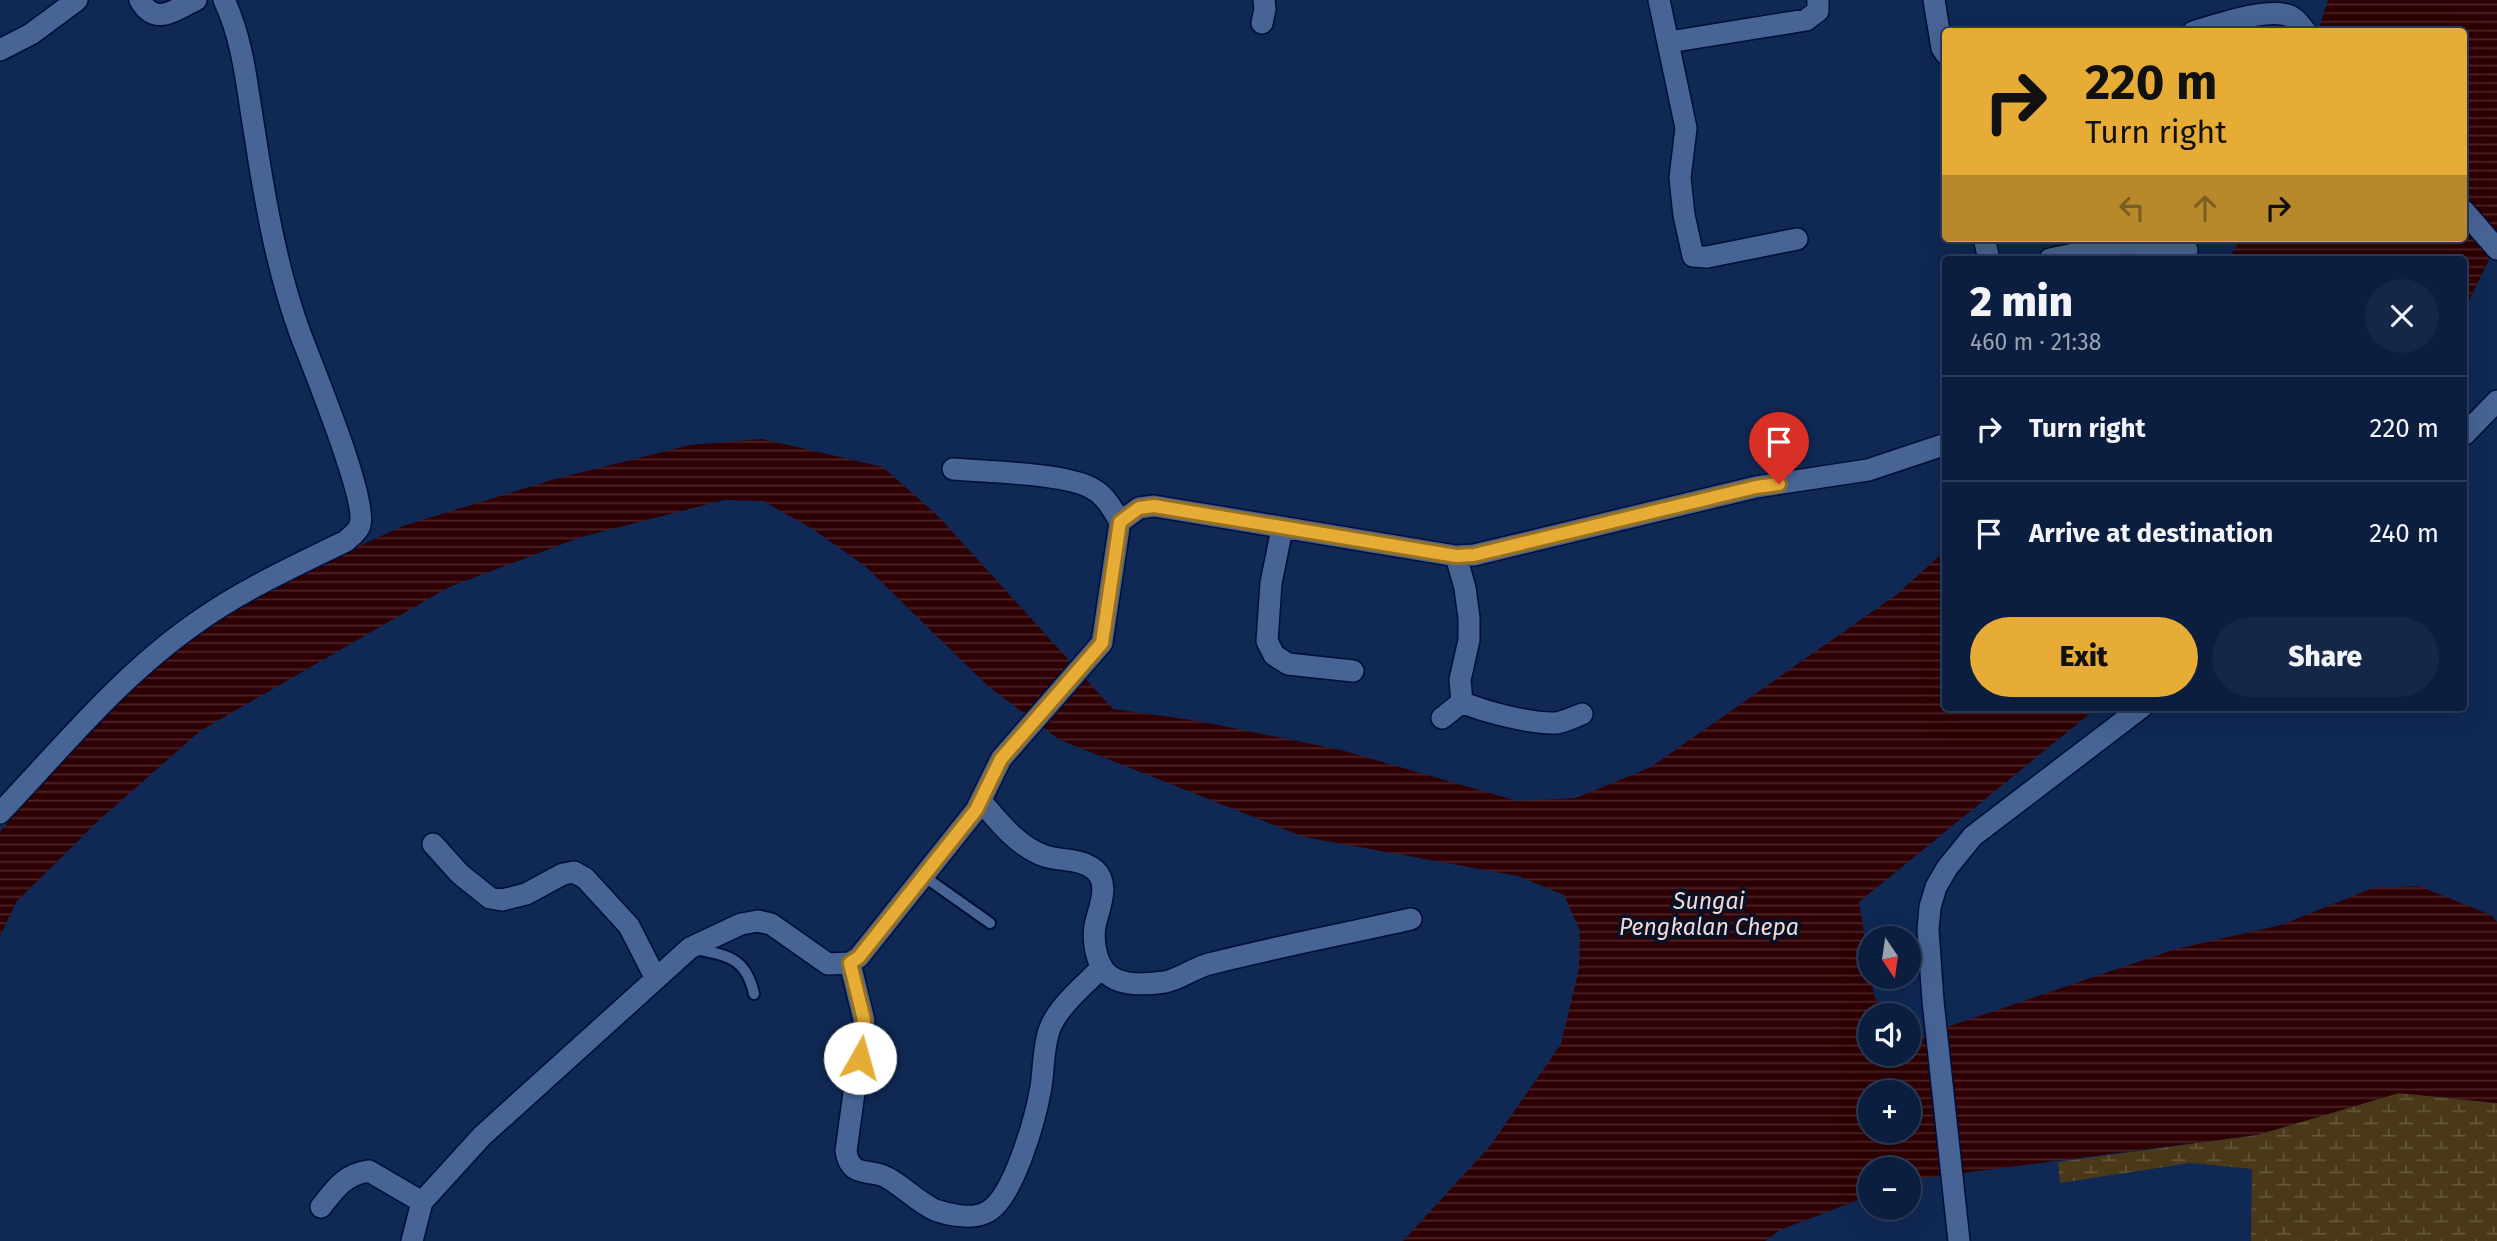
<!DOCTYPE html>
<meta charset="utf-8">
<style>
body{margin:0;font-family:"Fira Sans",sans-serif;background:#142746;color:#f1f3f6;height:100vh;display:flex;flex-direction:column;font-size:26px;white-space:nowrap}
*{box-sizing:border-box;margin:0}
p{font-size:23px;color:#9aa2b0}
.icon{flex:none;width:38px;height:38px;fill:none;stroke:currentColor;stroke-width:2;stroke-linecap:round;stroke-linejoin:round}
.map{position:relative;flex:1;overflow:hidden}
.side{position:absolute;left:1942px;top:256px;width:525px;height:455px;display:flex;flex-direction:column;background:#0b1e3f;border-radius:7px;box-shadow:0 7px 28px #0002,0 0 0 2px #2b3c59}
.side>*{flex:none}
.hud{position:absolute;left:1942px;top:28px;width:525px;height:214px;border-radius:7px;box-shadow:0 7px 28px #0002,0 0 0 2px #2b3c59;background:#e6ac36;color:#111;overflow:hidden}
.needle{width:46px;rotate:167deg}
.controls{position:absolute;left:1858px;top:926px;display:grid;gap:14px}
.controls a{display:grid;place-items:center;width:63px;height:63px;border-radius:50%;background:#0b1e3f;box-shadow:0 7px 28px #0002,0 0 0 2px #2b3c59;font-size:35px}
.pin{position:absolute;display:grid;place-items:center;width:60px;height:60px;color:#fff;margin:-72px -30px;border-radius:50% 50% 50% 0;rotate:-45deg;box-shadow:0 0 7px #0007}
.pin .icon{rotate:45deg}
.me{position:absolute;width:77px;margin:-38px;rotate:7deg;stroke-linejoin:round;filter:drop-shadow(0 0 5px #0008)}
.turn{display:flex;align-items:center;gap:24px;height:147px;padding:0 28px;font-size:32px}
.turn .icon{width:91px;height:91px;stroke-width:2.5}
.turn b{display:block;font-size:49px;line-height:60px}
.lanes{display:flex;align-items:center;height:66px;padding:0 28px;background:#0003;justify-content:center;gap:35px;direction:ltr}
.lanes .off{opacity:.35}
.round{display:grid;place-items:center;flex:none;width:74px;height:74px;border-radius:37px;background:#142746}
.headline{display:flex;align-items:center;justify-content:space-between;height:119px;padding:0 28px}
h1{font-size:42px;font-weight:800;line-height:52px}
.action{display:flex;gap:14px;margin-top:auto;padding:14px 28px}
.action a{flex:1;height:80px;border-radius:42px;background:#e6ac36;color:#111;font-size:28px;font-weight:800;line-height:80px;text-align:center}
.action a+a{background:#142746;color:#f1f3f6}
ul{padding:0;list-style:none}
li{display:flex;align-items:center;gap:21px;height:105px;padding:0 28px;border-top:2px solid #2b3c59}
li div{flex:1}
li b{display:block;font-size:26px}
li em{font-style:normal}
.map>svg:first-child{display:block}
</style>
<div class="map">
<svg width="2497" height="1241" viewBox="0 0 2497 1241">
<defs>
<pattern id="wetland-marsh" width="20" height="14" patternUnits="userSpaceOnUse" patternTransform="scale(1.75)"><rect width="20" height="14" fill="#4a3918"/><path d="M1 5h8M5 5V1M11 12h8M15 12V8" fill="none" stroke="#64563b"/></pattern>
<pattern id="water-rules" width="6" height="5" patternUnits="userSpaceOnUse" patternTransform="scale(1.75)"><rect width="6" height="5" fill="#2e0003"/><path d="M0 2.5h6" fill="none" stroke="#4c2529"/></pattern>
</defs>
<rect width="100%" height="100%" fill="#0f2854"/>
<path fill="url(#wetland-marsh)" d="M2399 1093 2497 1103V1241H2251L2252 1169 2190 1163 2060 1183 2058 1162 2257 1135Z"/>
<path fill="url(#water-rules)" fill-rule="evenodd" d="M2328 0H2497V243L2464 311V259H2228L2242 238H2464V32L2318 31Z
M762 439 883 467 940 518 1113 709 1198 721 1341 750 1517 801 1576 798 1651 767 1896 595 1946 550V707H2098L1859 902 1874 996 1886 1015H1871V1054H1909V1040L2176 949 2281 925 2373 888 2419 886 2491 915 2497 922V1103L2399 1093 2257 1135 1909 1180V1169H1871V1195L1780 1230 1765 1241H1403L1490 1146 1561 1044 1579 969 1580 931 1564 895 1518 876 1304 837 1060 740 989 687 865 566 814 530 763 501 724 500 581 537 449 587 200 731 98 821 17 901 0 936V832L35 789 145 673 254 594 403 526 555 479 690 445ZM1871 1092H1909V1130H1871Z"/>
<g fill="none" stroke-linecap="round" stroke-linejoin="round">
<g stroke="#000e38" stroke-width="14">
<path id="lane" d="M922 875 990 923
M696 949C729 956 746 958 754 994"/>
</g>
<g stroke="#000e38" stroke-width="24">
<path id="street" d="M140 0C155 27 174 10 196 0
M1659 0 1686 128 1680 178 1684 215 1693 256 1707 257 1797 239
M1934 0 1942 48 1946 54
M1262 23 1265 9 1264 0
M2193 32C2217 25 2267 7 2290 16 2297 19 2301 26 2306 32
M1669 42 1806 20 1818 11V0
M0 50 31 34 77 0
M2464 211 2497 249
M1984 238 1989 259
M2050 259 2127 243 2187 250
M2464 435 2497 401
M953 469C985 472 1069 473 1093 489 1106 496 1113 510 1120 522
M1282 529 1271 583 1267 641 1274 655 1288 664 1353 671
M1462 702C1484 712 1532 724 1556 723 1564 722 1574 717 1582 714
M1442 718 1462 702 1460 680 1469 640V618L1465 588 1456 556
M981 801C998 821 1018 847 1045 856 1060 861 1081 858 1095 870 1111 885 1098 910 1095 926 1093 938 1095 956 1102 967 1113 987 1144 985 1165 982 1180 979 1194 968 1209 964 1276 947 1344 934 1411 919
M0 813C62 748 121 675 196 623 242 590 295 566 346 541 351 536 358 532 360 525 368 500 312 365 300 333 277 270 265 201 255 135 247 89 244 42 224 0
M433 844 460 874 490 898 502 900 526 894 563 874 574 872 585 878 629 926 656 979
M850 963 864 1020 846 1151C850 1175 863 1170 881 1175 888 1177 894 1182 900 1186 911 1194 922 1204 935 1210 949 1215 973 1220 987 1212 1014 1198 1036 1116 1041 1087 1044 1068 1043 1046 1050 1028 1059 1005 1085 985 1102 967
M321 1207C335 1189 345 1174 369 1171L422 1202
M412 1241 422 1202 482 1136 690 948 741 924 758 921 771 924 828 964 850 963 859 957 976 810 1001 759 1102 643 1120 522 1139 508 1154 506 1456 556 1474 555 1756 487 1868 470 1946 444
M1959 1241 1933 1001 1928 930 1930 907 1936 887 1947 868 1973 836 2142 707"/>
</g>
<use href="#lane" stroke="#476495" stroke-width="10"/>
<use href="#street" stroke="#476495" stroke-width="21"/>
</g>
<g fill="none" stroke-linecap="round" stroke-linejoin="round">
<g stroke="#967023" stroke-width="18">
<path id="route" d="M860 1058 864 1020 850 963 859 957 976 810 1001 759 1102 643 1120 522 1139 508 1154 506 1456 556 1474 555 1756 487 1779 484"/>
</g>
<use href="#route" stroke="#e6ac36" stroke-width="12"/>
</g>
<g text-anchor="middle" stroke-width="7" stroke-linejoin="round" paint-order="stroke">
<g font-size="23" font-style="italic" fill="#f5d8d6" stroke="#081226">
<text x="1709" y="909">Sungai<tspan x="1709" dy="26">Pengkalan Chepa</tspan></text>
</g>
</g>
</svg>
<div class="controls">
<a><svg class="needle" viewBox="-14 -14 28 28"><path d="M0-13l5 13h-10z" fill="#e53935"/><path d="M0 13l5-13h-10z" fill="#9aa2b0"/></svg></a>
<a><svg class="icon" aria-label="sound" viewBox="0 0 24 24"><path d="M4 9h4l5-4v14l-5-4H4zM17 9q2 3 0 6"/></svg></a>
<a>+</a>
<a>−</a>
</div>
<div class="pin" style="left:1779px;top:484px;background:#d93025"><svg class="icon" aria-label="arrive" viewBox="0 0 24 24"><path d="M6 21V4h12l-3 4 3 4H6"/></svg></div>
<svg class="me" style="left:860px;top:1058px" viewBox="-20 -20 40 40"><circle r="19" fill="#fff"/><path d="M0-13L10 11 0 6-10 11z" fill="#e6ac36"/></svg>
<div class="hud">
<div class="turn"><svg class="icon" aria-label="right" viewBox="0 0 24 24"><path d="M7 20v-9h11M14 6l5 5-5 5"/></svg><div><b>220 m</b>Turn right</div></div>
<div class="lanes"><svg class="icon off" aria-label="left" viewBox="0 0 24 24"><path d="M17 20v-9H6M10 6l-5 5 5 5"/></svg><svg class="icon off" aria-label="ahead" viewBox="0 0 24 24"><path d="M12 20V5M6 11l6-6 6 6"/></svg><svg class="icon" aria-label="right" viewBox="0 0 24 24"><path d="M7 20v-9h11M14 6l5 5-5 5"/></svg></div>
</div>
<section class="side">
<div class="headline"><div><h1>2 min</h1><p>460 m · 21:38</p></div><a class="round"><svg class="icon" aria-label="close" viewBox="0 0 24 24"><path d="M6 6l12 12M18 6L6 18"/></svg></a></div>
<ul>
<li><svg class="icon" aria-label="right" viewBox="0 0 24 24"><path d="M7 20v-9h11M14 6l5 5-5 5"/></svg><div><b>Turn right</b></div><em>220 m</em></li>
<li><svg class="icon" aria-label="arrive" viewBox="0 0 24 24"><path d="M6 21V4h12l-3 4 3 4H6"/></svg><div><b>Arrive at destination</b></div><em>240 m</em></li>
</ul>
<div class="action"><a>Exit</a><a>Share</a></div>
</section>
</div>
